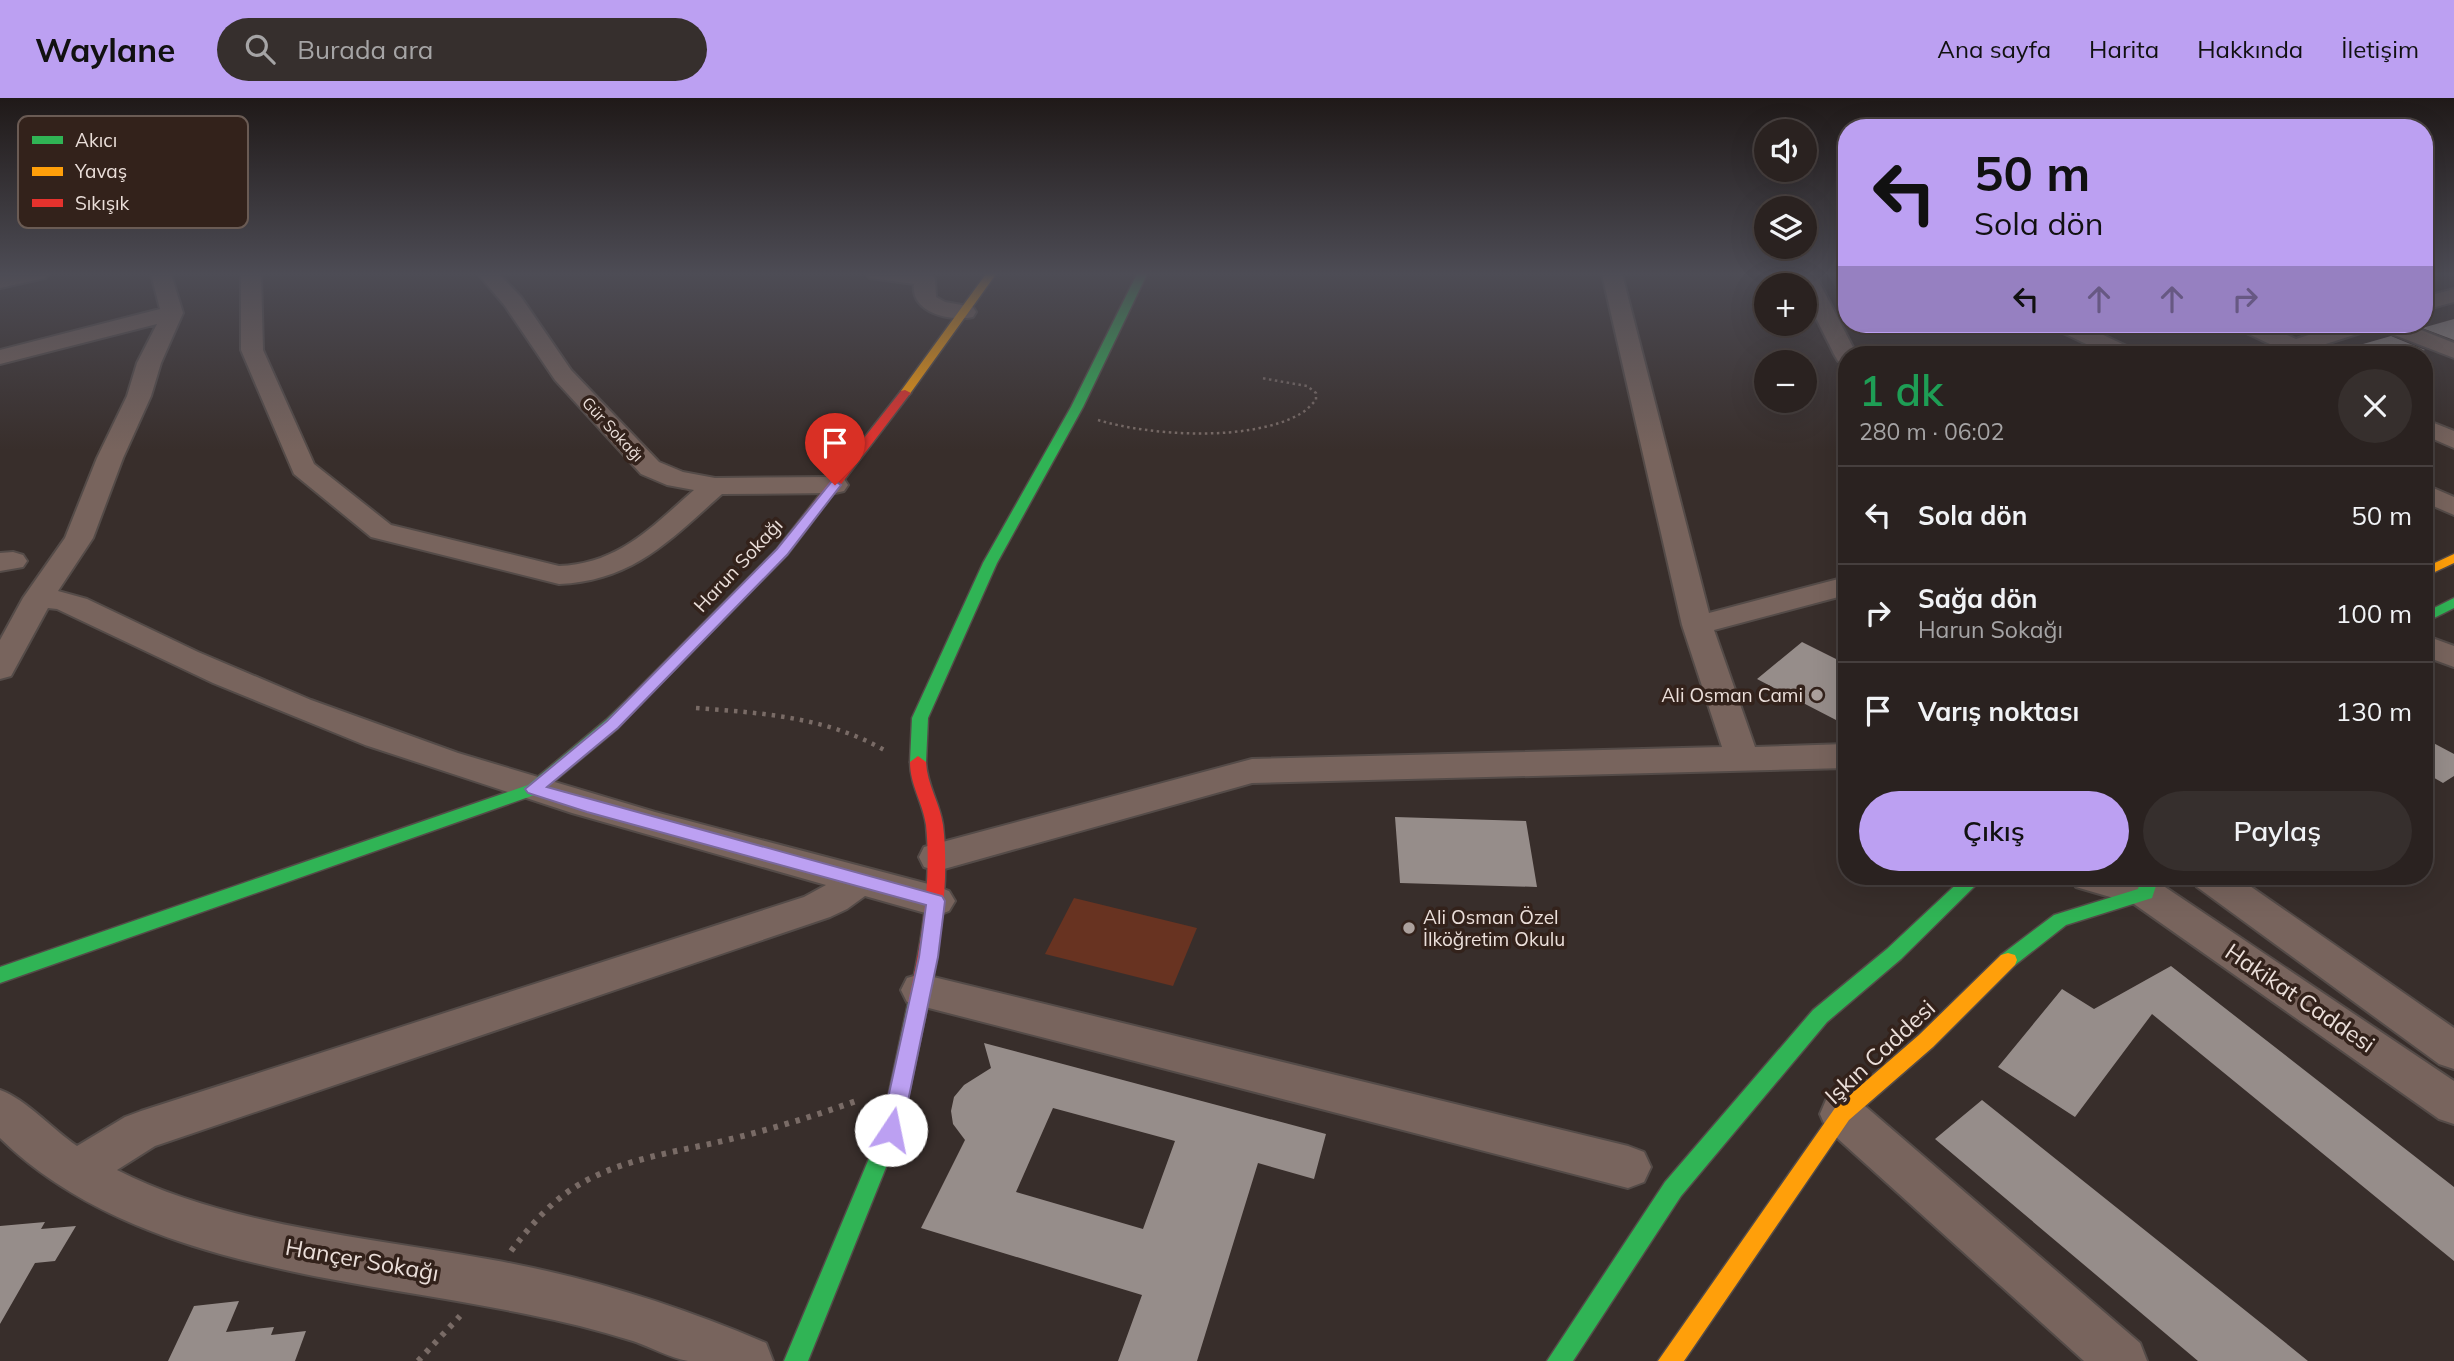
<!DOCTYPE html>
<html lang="tr">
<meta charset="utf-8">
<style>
body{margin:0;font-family:Mulish,sans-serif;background:#362f2d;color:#f1f3f6;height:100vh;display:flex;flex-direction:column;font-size:26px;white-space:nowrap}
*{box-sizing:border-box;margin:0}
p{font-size:23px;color:#a5a4a5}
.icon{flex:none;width:38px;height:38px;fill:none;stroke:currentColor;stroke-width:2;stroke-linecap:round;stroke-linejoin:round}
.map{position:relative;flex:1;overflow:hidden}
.panel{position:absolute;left:1838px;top:248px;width:595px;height:539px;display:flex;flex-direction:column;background:#2a2220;border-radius:28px;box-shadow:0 7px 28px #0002,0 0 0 2px #463f3e}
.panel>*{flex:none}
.guide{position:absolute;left:1838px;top:21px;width:595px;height:214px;border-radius:28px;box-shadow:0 7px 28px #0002,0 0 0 2px #463f3e;background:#bca0f2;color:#111;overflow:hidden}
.buttons{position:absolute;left:1754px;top:21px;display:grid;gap:14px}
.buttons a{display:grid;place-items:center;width:63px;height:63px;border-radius:50%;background:#2a2220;box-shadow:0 7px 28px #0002,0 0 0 2px #463f3e;font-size:35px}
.pin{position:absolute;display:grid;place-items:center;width:60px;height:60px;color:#fff;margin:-72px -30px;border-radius:50% 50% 50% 0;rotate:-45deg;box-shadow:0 0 7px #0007}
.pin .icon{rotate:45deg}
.me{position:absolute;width:77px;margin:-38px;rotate:11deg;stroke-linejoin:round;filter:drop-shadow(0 0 5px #0008)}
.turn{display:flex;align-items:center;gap:24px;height:147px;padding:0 21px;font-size:32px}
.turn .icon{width:91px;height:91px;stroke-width:2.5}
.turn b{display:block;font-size:49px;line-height:60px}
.lanes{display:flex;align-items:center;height:66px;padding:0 21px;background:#0003;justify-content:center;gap:35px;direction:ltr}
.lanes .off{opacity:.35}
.round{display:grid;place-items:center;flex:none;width:74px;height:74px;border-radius:37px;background:#362f2d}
.headline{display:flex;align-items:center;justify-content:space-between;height:119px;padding:0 21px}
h1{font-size:42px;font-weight:600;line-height:52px;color:#1e9e55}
.primary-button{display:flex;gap:14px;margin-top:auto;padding:14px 21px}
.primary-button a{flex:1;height:80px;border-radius:42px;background:#bca0f2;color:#111;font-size:28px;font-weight:600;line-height:80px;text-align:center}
.primary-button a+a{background:#362f2d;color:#f1f3f6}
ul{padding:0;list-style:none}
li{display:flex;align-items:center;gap:21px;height:98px;padding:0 21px;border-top:2px solid #463f3e}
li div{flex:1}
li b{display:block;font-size:26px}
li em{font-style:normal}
header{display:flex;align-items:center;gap:42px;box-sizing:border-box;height:98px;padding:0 35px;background:#bca0f2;color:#111}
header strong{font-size:33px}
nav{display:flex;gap:38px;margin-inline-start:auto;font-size:24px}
.search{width:490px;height:63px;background:#362f2d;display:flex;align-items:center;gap:18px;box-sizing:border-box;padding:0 24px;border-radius:38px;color:#a5a4a5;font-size:26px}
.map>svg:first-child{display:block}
</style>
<header>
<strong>Waylane</strong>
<div class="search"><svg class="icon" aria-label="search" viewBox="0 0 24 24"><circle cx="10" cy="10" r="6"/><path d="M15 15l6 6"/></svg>Burada ara</div>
<nav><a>Ana sayfa</a><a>Harita</a><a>Hakkında</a><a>İletişim</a></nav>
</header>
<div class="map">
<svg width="2454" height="1263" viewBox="0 0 2454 1263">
<rect width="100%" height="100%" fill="#382e2b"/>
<path fill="#683321" d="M1074 800 1197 830 1173 888 1045 856Z"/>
<path fill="#968d8a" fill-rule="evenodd" d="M2454 221V242L2422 230Z
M2391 238 2425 252 2406 257H2350L2349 250Z
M1802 544 1846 566V613L1836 622 1757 581Z
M2424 640 2454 656V678L2443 685 2424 674Z
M1395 719 1526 723 1537 789 1400 785Z
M2171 868 2454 1089V1163L2152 916 2075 1019 1998 969 2062 891 2094 911Z
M984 945 1326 1036 1314 1081 1258 1065 1197 1263H1118L1142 1197 921 1130 965 1042 953 1026 951 1013 954 999 964 987 991 970ZM1053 1010 1175 1043 1143 1131 1016 1094Z
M1982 1002 2266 1229 2308 1263H2198L1935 1041Z
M45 1124 41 1131 76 1128 55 1163 35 1165 0 1226V1128Z
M239 1203 226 1234 274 1229 271 1237 306 1233 295 1263H168L194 1208Z"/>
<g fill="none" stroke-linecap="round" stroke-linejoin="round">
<g stroke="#544b48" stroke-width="4">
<path id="street" d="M10 176H48L45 180 0 190V178Z
M151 176H171L183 215 161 265 151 298 123 360 93 440 58 493 87 501 198 554 311 602 458 655 655 714 936 788 949 793 955 803 949 813 936 818 865 798 847 811 830 819 155 1048 117 1072C226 1128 372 1140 493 1162 588 1179 677 1207 766 1245L773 1263C747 1263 713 1263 688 1263 670 1260 651 1249 633 1243 598 1232 562 1223 526 1216 352 1180 133 1170 0 1040V992C27 1002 52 1031 77 1048L125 1019 141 1013 804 799 826 787 572 715 365 647 213 585 57 511 48 510 11 578 0 581V542L23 500 65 440 97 360 127 298 137 265 157 226 0 266V252L160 211Z
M241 176H261L263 252 314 366 391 427 559 468C618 466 652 429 694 392L667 387 641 376 555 282 505 208 478 176H499L521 199 571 272 659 364 683 374 715 380 835 379 844 381 848 387 844 393 835 395 722 396C670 442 633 483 559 486L371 439 294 376 241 252Z
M867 176 932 177 935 181 936 199 945 204 973 209 976 214 973 219C951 224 910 215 914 186L870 180Z
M1602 176H1622L1709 515 1846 479V497L1714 532 1755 649 1846 646V670L1252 685 937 773 924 769 919 759 924 749 1252 661 1722 649 1682 527Z
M1795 176H1815L1857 257H1846V265L1838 263 1835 258 1804 196V187H1800Z
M2454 191V204L2424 212V199Z
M2052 226H2080L2135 252 2138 257H2109L2055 231Z
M2235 226H2263L2296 241 2343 226H2406L2454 245V260L2379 231 2376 226 2373 231 2291 257H2258L2261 252 2274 248 2238 231Z
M2424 321 2454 333V350L2424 337Z
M2424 386 2454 399V417L2424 404Z
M13 454 23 457 27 463 23 469 0 473V455Z
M2424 537 2454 548V569L2424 558Z
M2070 779H2139L2159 785 2454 983V1026L2439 1021 2134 806 2076 789Z
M2191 779H2237L2454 930V971L2439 966 2197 789Z
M921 876 1628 1048 1644 1054 1651 1069 1644 1084 1628 1090 921 908 907 904 901 892 907 880Z
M1842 997 1858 1002 2140 1245 2147 1263H2084L1826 1030 1820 1016 1826 1002Z"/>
</g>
<g stroke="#544b48" stroke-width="3">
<path id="fast" d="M1137 176H1147L1083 309 997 465 928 620 926 664 918 670 912 668 910 664 912 620 983 465 1071 309Z
M2454 500V510L2424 525V515Z
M635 598 643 603 640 607 618 630 540 695 0 885V869L528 687 606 622 630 599Z
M1964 779H1984L1901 861 1827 924 1681 1098 1573 1263H1547L1665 1084 1813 912 1887 851Z
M2141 779H2159L2152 800 2066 827 2015 867 2008 869 2001 867 1999 862 2001 857 2054 817 2138 791Z
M918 897 925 899 928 905 901 1032 808 1263H784L881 1032 908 905 911 899Z"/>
</g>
<g stroke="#544b48" stroke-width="3">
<path id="slow" d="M986 176H996L909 297H901V293Z
M2454 456V465L2424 479V470Z
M2008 855 2015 857 2017 862 2015 867 1933 949 1849 1022 1684 1263H1658L1835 1010 1919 937 2001 857Z"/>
</g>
<g stroke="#544b48" stroke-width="3">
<path id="jam" d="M905 292 911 295 909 297 787 457 640 607H630L627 603 630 599 777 451 901 293Z
M918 658 926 664C927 687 940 705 943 727 949 776 942 826 934 874 932 886 930 900 925 911L918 913 911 911 908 905C921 847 932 786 926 727 923 705 910 687 910 664Z"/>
</g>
<path stroke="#796b66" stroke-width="2.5" stroke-dasharray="2.5 3.5" stroke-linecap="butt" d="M1098 322C1150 338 1251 344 1300 316 1306 313 1311 307 1316 302V295L1307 288 1261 280"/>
<path stroke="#796b66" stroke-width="4.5" stroke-dasharray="3.5 6" stroke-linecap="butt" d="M696 610C763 615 827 619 886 653"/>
<path stroke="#796b66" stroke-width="6" stroke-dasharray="4.5 7" stroke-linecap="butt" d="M511 1153C531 1127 551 1103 580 1086 623 1061 675 1054 723 1043 768 1032 812 1019 856 1003
M418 1263 460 1218"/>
<use href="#street" fill="#78645d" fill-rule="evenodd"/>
<use href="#fast" fill="#30b455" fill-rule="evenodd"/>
<use href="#slow" fill="#ff9f0a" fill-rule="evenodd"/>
<use href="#jam" fill="#e5322d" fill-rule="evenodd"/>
</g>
<linearGradient id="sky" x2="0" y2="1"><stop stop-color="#1f1918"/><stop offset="0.5" stop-color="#4d4c55"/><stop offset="1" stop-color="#4d4c55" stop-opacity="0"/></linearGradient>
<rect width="2454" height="352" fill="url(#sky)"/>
<path fill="#bca0f2" stroke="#7a689d" stroke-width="2" d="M835 383 841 387 787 457 618 630 547 689 942 798 945 803 938 859 902 1032 899 1039 891 1041 884 1039 881 1032 919 859 926 807 587 714 528 695 525 691 607 623 777 451 831 384Z"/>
<g fill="#aca19d" stroke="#33221b" stroke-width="2.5">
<circle cx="1817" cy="597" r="7"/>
<circle cx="1409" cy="830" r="7"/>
</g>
<g text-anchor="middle" stroke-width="7" stroke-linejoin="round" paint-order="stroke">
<g font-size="16" fill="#ebdfda" stroke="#33221b">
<text transform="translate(613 331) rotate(47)" y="6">Gür Sokağı</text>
</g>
<g font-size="19" fill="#ebdfda" stroke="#33221b">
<text transform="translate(738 467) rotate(-47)" y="7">Harun Sokağı</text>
</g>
<g font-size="19" fill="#ebdfda" stroke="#33221b" text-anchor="end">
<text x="1803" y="604">Ali Osman Cami</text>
<text x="1423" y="826" text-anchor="start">Ali Osman Özel<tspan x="1423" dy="22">İlköğretim Okulu</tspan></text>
</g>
<g font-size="23" fill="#ebdfda" stroke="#33221b">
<text transform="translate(2300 900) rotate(34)" y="8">Hakikat Caddesi</text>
<text transform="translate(1880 954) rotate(-43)" y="8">Işkın Caddesi</text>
<text transform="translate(362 1162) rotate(10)" y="8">Hançer Sokağı</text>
</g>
</g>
<rect x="18" y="18" width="230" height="112" rx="10" fill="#33221b" stroke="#6a5b54" stroke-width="2"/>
<rect x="32" y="38" width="31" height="8" fill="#30b455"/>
<rect x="32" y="69" width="31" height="9" fill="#ff9f0a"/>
<rect x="32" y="101" width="31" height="8" fill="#e5322d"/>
<g font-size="19" fill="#ebdfda">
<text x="75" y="49">Akıcı</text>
<text x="75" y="80">Yavaş</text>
<text x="75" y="112">Sıkışık</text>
</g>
</svg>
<div class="buttons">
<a><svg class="icon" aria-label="sound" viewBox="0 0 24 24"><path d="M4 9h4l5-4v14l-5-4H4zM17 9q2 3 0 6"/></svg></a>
<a><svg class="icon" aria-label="layers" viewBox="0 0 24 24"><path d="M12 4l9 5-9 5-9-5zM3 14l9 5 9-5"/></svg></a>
<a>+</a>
<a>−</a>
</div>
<div class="pin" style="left:835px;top:387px;background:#d93025"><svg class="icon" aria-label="arrive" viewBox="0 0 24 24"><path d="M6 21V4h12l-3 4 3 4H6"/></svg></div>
<svg class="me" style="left:891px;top:1032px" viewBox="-20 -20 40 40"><circle r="19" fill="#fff"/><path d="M0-13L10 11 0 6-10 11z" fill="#bca0f2"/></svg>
<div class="guide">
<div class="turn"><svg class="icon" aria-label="left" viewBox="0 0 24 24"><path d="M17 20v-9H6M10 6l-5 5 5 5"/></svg><div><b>50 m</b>Sola dön</div></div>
<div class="lanes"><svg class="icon" aria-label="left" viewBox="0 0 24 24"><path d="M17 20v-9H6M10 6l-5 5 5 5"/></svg><svg class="icon off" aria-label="ahead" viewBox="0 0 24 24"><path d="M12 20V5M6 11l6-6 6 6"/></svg><svg class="icon off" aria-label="ahead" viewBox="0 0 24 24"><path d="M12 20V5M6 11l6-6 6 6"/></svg><svg class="icon off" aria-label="right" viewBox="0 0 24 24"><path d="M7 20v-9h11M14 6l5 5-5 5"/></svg></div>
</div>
<section class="panel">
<div class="headline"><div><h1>1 dk</h1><p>280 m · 06:02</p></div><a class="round"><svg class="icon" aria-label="close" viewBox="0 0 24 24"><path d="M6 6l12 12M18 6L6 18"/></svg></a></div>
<ul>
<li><svg class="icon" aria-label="left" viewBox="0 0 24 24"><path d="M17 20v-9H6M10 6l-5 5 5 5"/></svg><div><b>Sola dön</b></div><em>50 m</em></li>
<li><svg class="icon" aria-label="right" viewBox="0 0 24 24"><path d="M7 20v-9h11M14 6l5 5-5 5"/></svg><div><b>Sağa dön</b><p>Harun Sokağı</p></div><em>100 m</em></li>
<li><svg class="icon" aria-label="arrive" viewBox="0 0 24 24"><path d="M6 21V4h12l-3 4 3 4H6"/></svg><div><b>Varış noktası</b></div><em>130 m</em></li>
</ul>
<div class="primary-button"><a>Çıkış</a><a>Paylaş</a></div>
</section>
</div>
